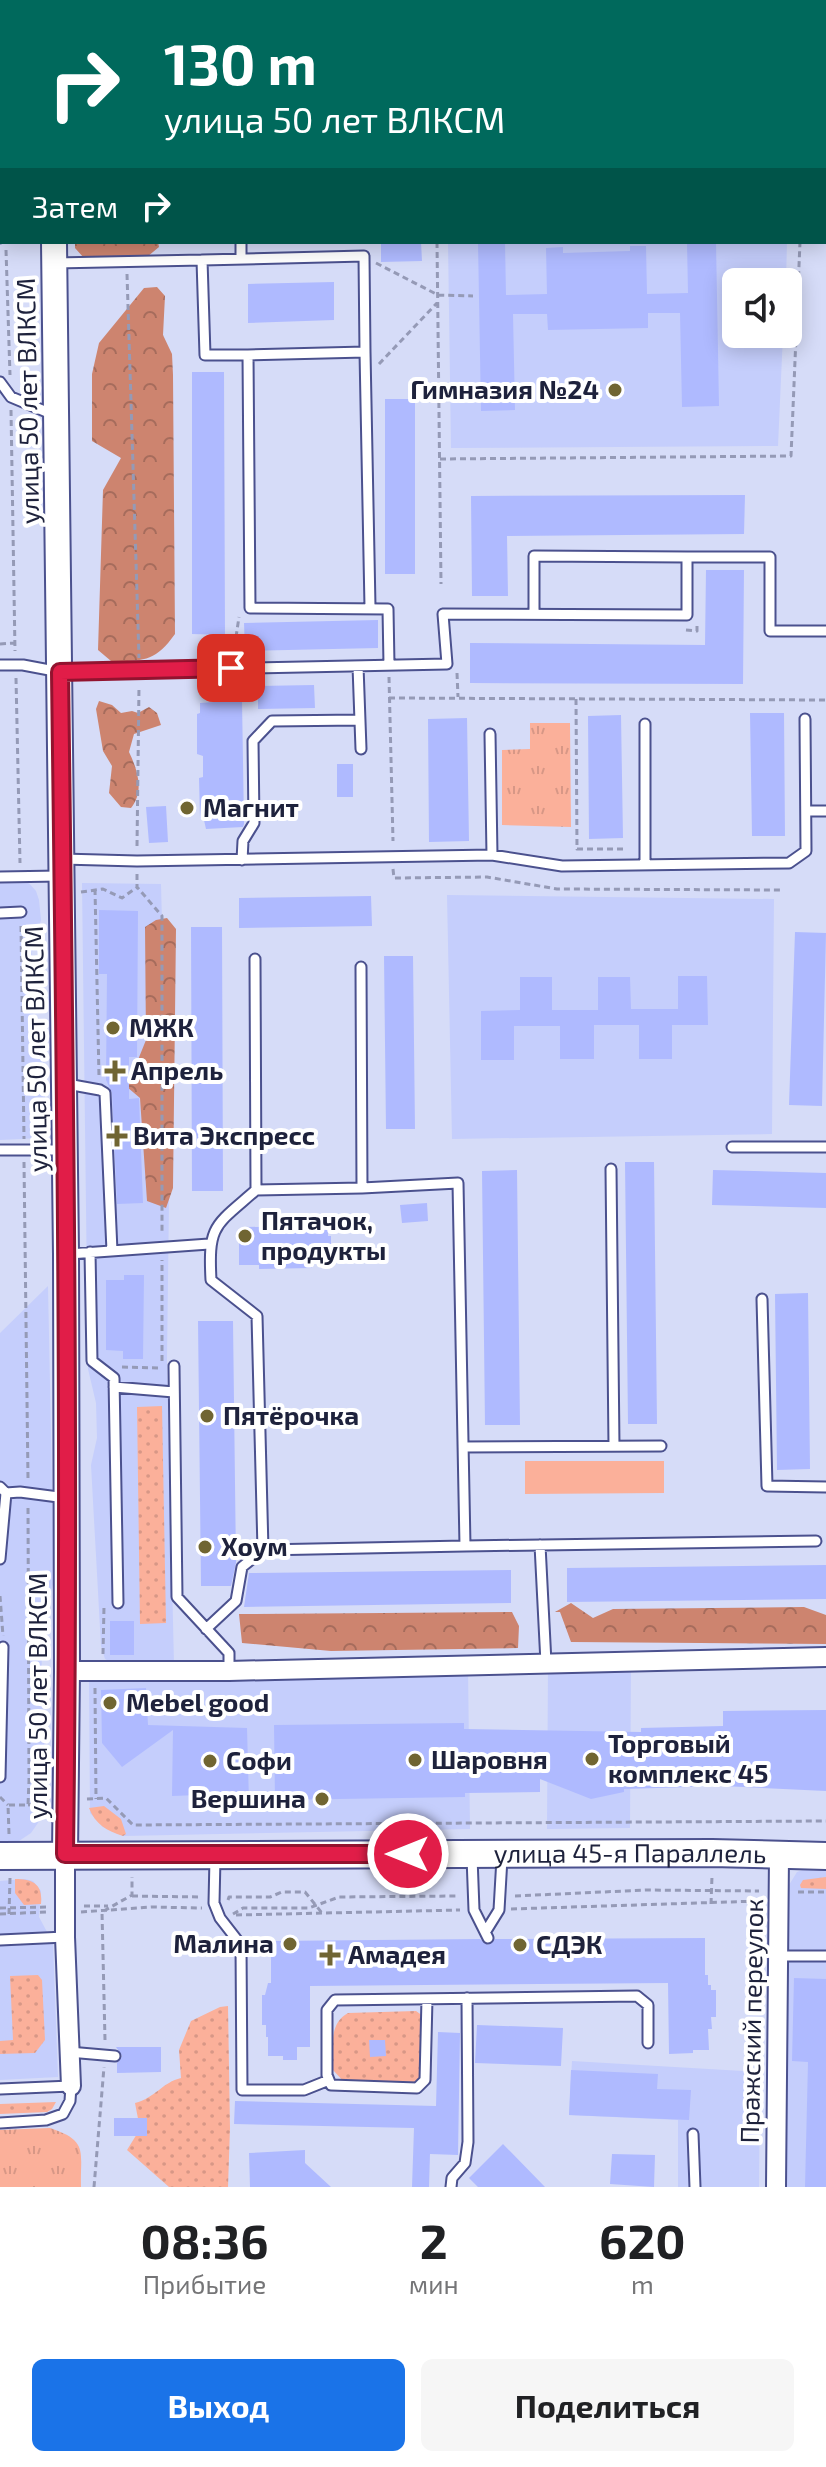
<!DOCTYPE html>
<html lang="ru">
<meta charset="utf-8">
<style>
body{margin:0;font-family:"Exo 2",sans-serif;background:#f6f6f6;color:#202124;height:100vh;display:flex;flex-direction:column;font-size:30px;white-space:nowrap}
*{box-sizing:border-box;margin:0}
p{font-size:26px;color:#757577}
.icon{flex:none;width:44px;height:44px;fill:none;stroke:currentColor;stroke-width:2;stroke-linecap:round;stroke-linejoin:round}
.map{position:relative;height:2187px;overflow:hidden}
.side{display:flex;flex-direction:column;background:#fff;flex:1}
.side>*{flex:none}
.hud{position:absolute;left:0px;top:0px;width:826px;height:244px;box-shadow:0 4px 20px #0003;background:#00695c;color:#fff;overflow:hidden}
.buttons{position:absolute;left:722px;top:268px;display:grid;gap:16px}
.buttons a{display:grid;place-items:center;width:80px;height:80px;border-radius:12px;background:#fff;box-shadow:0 4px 20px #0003;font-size:40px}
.pin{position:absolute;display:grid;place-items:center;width:68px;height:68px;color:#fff;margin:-34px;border-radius:16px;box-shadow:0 4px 12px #0006}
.me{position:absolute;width:88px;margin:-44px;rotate:270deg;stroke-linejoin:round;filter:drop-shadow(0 0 6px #0008)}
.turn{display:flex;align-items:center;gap:28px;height:168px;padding:0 32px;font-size:36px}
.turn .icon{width:104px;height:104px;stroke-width:2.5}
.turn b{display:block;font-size:56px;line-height:68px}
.then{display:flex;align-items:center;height:76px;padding:0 32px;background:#0003;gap:16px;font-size:30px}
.eta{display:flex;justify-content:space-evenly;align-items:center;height:136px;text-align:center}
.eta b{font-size:48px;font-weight:700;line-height:56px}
.cta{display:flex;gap:16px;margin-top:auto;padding:16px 32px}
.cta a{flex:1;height:92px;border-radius:12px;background:#1a73e8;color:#fff;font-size:32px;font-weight:700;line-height:92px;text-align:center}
.cta a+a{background:#f6f6f6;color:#202124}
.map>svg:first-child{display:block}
</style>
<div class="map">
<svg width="826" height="2187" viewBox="0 0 826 2187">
<defs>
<pattern id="grass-dots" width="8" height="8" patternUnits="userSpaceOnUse" patternTransform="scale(2)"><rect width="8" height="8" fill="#fbb09a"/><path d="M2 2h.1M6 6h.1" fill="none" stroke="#d79786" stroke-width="1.8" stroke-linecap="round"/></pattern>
<pattern id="forest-crowns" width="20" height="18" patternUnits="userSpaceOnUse" patternTransform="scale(2)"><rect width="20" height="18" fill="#cd846f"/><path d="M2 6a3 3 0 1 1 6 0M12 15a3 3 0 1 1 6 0" fill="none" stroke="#a66c5c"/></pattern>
<pattern id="park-tufts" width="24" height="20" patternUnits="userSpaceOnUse" patternTransform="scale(2)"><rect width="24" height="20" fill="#fbb09a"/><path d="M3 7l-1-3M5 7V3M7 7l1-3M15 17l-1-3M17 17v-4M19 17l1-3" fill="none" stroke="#d79786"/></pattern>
</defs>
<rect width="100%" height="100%" fill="#d6dcf8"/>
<path fill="#c5cefc" d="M446 0H751V2H446Z
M448 242H787L786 282H736V334H783L778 446 451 448Z
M21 880 27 881 36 891 39 900 41 920 32 952 33 1012 44 1058 46 1126 40 1138 0 1140V881Z
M82 883 161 884 169 1201 167 1360 174 1665 112 1663 105 1659 101 1646 91 1465 97 1438 96 1403 88 1369Z
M447 895 774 899 772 1134 452 1139Z
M48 1286 54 1581 43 1620 41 1685 45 1721 42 1817 31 1833 19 1841 0 1844V1333Z
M548 1666 631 1667 630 1828 547 1829Z
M468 1668 470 1829 123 1836 103 1827 90 1813 89 1675Z
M805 1869H826V2187H784L789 1885 797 1872Z
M25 1879 33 1881 41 1891 39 1917 53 1943 58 2077 0 2080V1881Z
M572 2061 760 2072 759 2187H678V2120L569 2115Z"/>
<path fill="url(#grass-dots)" d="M162 1406 166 1623 140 1624 137 1407Z
M104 1806 121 1819 126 1834 123 1836C107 1831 95 1824 89 1808Z
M826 1877V1889L801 1888 800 1885 803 1880Z
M15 1879C34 1879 43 1885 41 1904L24 1905 15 1893Z
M38 1975 42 1980 45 2040 35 2053 0 2054V2041L13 2040 10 1976Z
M228 2006 230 2128 228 2187H169L127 2150 140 2129 135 2103C155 2098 163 2082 181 2078L179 2050 191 2021 220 2007Z
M416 2011 423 2016V2075L416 2083 344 2082 333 2070C333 2049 328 2024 348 2013Z
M56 2102 52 2109 47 2112 0 2114V2104Z"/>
<path fill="url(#forest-crowns)" d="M75 242H158L159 247 147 257 84 258 75 248Z
M157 287 165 296 163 335 172 354 173 375 175 634C155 662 144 661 111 661L98 650 103 490 121 458 92 441V374L99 343 144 288Z
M99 701 112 705 121 713 132 711 138 713 149 707 157 713 161 725 134 734 129 752C137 769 145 791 131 808L121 807 109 793 112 766 103 751 96 709Z
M167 918 176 929 173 1188 166 1208 147 1201 140 1098 127 1087 146 1040 145 927 156 920Z
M571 1603 593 1618 613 1609 804 1607 826 1615V1644L571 1642 560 1612H555Z
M512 1612 519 1626 518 1648 331 1651 242 1643 239 1614Z"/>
<path fill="url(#park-tufts)" d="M530 723H570L571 827 502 825V750L530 749Z
M50 2128C89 2141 80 2151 81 2187H0V2130Z"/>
<path fill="#fbb09a" d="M525 1461H664V1493L525 1494Z"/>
<path fill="#afbaff" d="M381 242H421L422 261 381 262Z
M478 242H505L506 295 547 294 546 248 563 247V253L630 251V246H646L647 294 688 293 687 242H716L719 406 682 407 680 313H648V328L548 330 547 314H513L515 410 481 411Z
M334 282V320L248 323V284Z
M192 372H224L225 635 192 634Z
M385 399H415V574H385Z
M745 495 744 534 507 536 508 596H472L471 496Z
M706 570H744L743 684 470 683V643L705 645Z
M378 620V648L245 651 244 623Z
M314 685 315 708 258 709V686Z
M242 700 244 824 243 827 206 829 204 820 200 818 199 778 203 777V756L197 754V714L200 713V703Z
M750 713H784L785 836H752Z
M621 715 623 838 589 839 588 716Z
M467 718 469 841 429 842 428 719Z
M337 764H353V797H337Z
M166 806 168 842 149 843 146 807Z
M371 896 372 926 239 928V898Z
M99 910 138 911 137 1057H129V1099L139 1098 143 1203 117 1204 112 1093 106 1080 107 974H99Z
M191 927H222L223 1191H192Z
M795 932 826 933 822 1106 789 1105Z
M384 956H413L415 1129H386Z
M678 976H707L708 1025H672V1059H639V1025H594V1059H560V1026H514V1060H481V1011L520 1010V977H552V1010H598V977H630L631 1009H678Z
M625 1162H654L657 1424H628Z
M517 1170 520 1425H485L482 1171Z
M713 1170 826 1173V1208L712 1205Z
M427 1203 428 1221 402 1223 400 1205Z
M328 1226V1236H331V1264H312V1268L259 1269V1265H239V1237L245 1236V1227Z
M124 1275H144L143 1359H123V1351L106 1350V1280H124Z
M808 1293 810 1469 777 1470 775 1294Z
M198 1321H233L236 1563 231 1586H201Z
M826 1565V1599L567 1602V1568Z
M511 1570V1603L244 1607 249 1573Z
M110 1621H134V1655H110Z
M146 1688 148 1725 247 1728 249 1802 238 1803 225 1794 172 1796 173 1730 122 1767 102 1743 101 1690Z
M826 1710V1791L723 1786 624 1789V1792L591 1799 540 1779V1792L465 1793V1797L275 1800 274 1725 464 1723V1729L641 1732V1728L723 1726V1711Z
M705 1938V1975H708V1985H711V1990H716V2017H711L712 2029H708L709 2050H693V2053L669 2054 668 1983 310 1986V2047H297V2060H283V2056H268V2037H266V2025H262V1995H265L268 1983H271V1941L480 1939 488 1945 495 1939Z
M794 1978 826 1979V2187H805L808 2062 792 2061Z
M477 2025 563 2028 561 2066 475 2063Z
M438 2032 460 2033 458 2155 430 2154 429 2187H412L414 2128 234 2124 235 2101 436 2106Z
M369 2040H385L386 2056 370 2057Z
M116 2047H161V2072L117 2073V2063L122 2056Z
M571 2070 658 2074 657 2089 691 2090 689 2120 569 2115Z
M114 2118H147V2136H114Z
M503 2144 545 2187H478L469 2178Z
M305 2150V2163L331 2187H250L249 2153Z
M612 2154 655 2155 654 2187 610 2184Z"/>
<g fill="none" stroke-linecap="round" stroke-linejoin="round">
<g stroke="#4b518e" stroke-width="13">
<path id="service" d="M232 0V2
M824 169H826
M0 238 2 236
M241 242V259
M202 260 364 256 365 352
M55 263 202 260 205 355H248L250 608 388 609 389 665
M248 355 365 352 370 607
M0 382 11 397 54 415
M687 557H770V631H826
M0 665H23L60 672 447 664 443 614 687 615V557L534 556V613
M358 666 361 749
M645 724V865
M490 734 492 855
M807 811H826
M62 859 137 861 492 855 562 866 789 863 806 851 805 719
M242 860 243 841 254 823 253 741 272 721 359 720
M0 877 59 876
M0 913 21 912
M255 959 256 1190C215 1226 208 1224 211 1280L257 1316 263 1550
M67 1084 100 1090 105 1093 112 1251
M732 1147H826
M0 1150H65
M611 1169 614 1446
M256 1190 362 1188 361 967
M90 1252 92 1361 114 1378 118 1603
M69 1254 209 1244
M762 1299 767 1486 826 1487
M174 1366 177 1597 229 1653V1671
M114 1387 174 1392
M464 1447 661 1446
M0 1487 6 1493 0 1559
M6 1493 20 1492 66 1498
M540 1545 546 1663
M465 1546 816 1541
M206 1629 236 1601 242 1567 263 1550 465 1546 458 1183 362 1188
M0 1777 3 1647
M472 1857 474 1910 488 1938
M215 1858 214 1903 220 1918 241 1945 242 2090H304L329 2080
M486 1931 499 1910 502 1858
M0 1940 65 1937
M779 1956H826
M427 1999 425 2080 417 2088 331 2085 327 2075V2010L335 2000 637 1996 648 2005V2043
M69 2052 115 2056
M0 2089 71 2086 70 2101 63 2114 46 2120 0 2123
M693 2134 695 2187
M451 2187 452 2178 465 2163 468 2142 467 1998"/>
</g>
<g stroke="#4b518e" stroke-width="22">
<path id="minor" d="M67 1671H229L826 1657
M65 1854V1937L71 2086
M776 2187 779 1856"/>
</g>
<g stroke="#4b518e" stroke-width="28">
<path id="tertiary" d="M47 0V2
M54 242 66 1254 67 1671 65 1854"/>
</g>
<g stroke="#4b518e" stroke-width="30">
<g id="secondary">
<path id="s1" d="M0 1856 712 1853 826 1856"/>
</g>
</g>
<path stroke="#959ab6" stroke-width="3" stroke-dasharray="6 4" stroke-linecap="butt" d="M120 0V2
M433 0 434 2
M811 2V0
M0 65 2 127
M437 242 441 584
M6 250 10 375
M376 263 438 295 473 296
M127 274 139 658
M379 364 437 303
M11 410 15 651
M440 459 791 456 800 242
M686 630 697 631V625
M0 644 15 643
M233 657 239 617
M457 673 458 697
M389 677 393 841
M16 678 20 863
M389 698 826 700
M576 699 577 849H627
M137 846 139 686
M393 869 394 878 487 877 557 889 782 890
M137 874V887L162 916V1233
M95 889 99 1077
M81 892 103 889 122 898 136 888
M21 926 24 1139
M24 1162 28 1479
M162 1361V1260
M122 1367 162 1368
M0 1596 3 1636
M103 1654 104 1606
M95 1688 96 1799
M0 1797 8 1805
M87 1799 106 1798 133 1825 826 1821
M28 1805 44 1803
M9 1834 8 1805H28L29 1781 28 1506
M798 1892H826
M132 1896 201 1897
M515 1896 646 1890 759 1891
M228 1900 229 1897H270L282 1892H305L322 1913
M711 1904 712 1876
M84 1906H108
M0 1908 48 1907
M511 1909 759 1901
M81 1912 152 1907 202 1908
M0 1914 46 1912
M9 1914 10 1878
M233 1914 243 1908H309L339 1897 458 1896
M236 1915 460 1910
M105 2040 102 1912 132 1895V1877
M94 2187 104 2067"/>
<use href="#service" stroke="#fff" stroke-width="9"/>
<use href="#minor" stroke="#fff" stroke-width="18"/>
<use href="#tertiary" stroke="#fff" stroke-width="24"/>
<use href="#secondary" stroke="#fff" stroke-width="26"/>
</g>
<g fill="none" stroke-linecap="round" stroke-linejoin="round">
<g stroke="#92132f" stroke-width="20">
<path id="route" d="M231 668 60 672C65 1066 70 1460 65 1854H408"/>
</g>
<use href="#route" stroke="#e11d48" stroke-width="14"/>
</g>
<g fill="#706532" stroke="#fff" stroke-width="3">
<circle cx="615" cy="390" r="8"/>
<circle cx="187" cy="808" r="8"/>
<circle cx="113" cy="1028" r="8"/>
<path d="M111 1059h8v8h8v8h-8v8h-8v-8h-8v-8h8z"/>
<path d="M113 1124h8v8h8v8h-8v8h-8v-8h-8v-8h8z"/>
<circle cx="245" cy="1236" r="8"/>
<circle cx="207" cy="1416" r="8"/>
<circle cx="205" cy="1547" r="8"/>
<circle cx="110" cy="1703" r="8"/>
<circle cx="592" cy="1759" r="8"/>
<circle cx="415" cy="1760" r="8"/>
<circle cx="210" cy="1761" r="8"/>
<circle cx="322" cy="1799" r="8"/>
<circle cx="290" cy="1944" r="8"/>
<circle cx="520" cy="1945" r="8"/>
<path d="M326 1943h8v8h8v8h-8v8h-8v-8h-8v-8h8z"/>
</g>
<g text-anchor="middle" stroke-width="8" stroke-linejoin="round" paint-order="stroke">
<g font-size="26" font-weight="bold" fill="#1e223c" stroke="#fff" text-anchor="start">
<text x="599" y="399" text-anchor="end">Гимназия №24</text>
<text x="203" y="817">Магнит</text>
<text x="129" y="1037">МЖК</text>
<text x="131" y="1080">Апрель</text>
<text x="133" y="1145">Вита Экспресс</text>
<text x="261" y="1230">Пятачок,<tspan x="261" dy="30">продукты</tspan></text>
<text x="223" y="1425">Пятёрочка</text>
<text x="221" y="1556">Хоум</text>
<text x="126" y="1712">Mebel good</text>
<text x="608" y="1753">Торговый<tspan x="608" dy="30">комплекс 45</tspan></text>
<text x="431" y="1769">Шаровня</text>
<text x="226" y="1770">Софи</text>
<text x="306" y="1808" text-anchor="end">Вершина</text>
<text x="274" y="1953" text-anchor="end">Малина</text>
<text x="536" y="1954">СДЭК</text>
<text x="348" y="1964">Амадея</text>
</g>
<g font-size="26" fill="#1e223c" stroke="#fff">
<text transform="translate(28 401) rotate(-91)" y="9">улица 50 лет ВЛКСМ</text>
<text transform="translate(36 1049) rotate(-91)" y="9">улица 50 лет ВЛКСМ</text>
<text transform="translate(38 1696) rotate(-90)" y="9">улица 50 лет ВЛКСМ</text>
<text dy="9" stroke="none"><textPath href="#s1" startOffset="630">улица 45-я Параллель</textPath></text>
<text transform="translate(752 2021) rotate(-89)" y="9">Пражский переулок</text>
</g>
</g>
</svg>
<div class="buttons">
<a><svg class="icon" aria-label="sound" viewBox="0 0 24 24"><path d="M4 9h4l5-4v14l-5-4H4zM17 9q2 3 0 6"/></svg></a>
</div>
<div class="pin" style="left:231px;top:668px;background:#d93025"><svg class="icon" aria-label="arrive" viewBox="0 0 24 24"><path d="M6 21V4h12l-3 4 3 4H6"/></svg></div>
<svg class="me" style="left:408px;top:1854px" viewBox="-20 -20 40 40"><circle r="17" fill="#e11d48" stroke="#fff" stroke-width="3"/><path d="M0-11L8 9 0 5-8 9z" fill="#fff"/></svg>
<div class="hud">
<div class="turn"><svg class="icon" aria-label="right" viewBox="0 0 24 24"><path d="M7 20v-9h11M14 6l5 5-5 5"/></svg><div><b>130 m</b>улица 50 лет ВЛКСМ</div></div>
<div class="then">Затем<svg class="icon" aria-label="right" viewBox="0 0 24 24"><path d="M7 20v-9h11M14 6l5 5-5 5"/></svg></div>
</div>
</div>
<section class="side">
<div class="eta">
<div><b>08:36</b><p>Прибытие</p></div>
<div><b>2</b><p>мин</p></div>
<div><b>620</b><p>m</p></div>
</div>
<div class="cta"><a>Выход</a><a>Поделиться</a></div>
</section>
